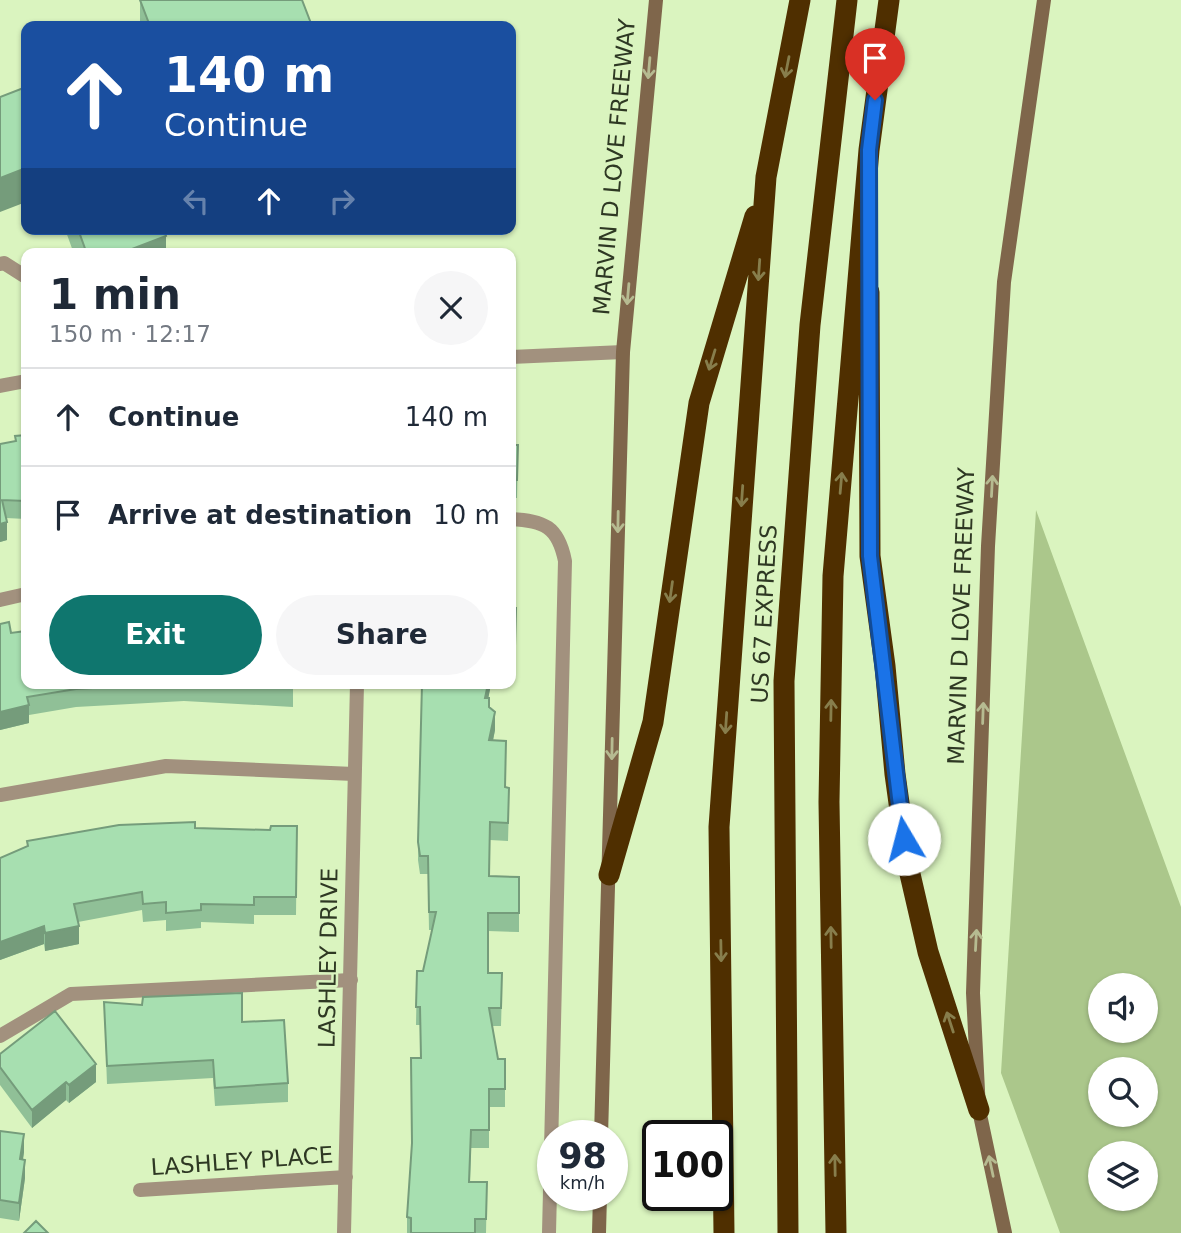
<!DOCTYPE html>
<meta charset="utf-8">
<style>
body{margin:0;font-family:"DejaVu Sans",sans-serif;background:#f6f6f7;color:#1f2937;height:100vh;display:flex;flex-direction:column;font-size:26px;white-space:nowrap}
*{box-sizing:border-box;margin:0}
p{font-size:23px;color:#747a83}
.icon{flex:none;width:38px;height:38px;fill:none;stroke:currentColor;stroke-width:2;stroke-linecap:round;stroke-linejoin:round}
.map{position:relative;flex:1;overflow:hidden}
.details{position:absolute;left:21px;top:248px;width:495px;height:441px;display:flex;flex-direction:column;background:#fff;border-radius:14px;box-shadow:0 2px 5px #0004}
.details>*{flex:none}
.banner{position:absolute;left:21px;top:21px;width:495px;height:214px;border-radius:14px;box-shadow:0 2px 5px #0004;background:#1a4fa0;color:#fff;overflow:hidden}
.tools{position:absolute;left:1088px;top:973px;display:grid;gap:14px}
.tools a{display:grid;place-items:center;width:70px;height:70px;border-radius:50%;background:#fff;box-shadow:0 2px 5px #0004;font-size:35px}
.speed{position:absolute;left:537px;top:1120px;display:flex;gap:14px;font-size:35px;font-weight:700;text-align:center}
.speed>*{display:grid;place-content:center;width:91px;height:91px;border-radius:50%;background:#fff;box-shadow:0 2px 5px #0004;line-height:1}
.speed small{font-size:18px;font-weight:400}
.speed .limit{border:4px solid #111;border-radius:10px;background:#fff;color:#111}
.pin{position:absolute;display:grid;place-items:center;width:60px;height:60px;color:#fff;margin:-72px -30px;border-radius:50% 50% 50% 0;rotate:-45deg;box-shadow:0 0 7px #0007}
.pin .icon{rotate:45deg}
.me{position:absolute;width:77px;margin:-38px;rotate:352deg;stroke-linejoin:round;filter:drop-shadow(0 0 5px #0008)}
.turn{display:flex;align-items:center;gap:24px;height:147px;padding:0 28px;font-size:32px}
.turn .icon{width:91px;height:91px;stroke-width:2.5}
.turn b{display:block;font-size:49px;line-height:60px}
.lanes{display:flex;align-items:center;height:66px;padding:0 28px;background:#0003;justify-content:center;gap:35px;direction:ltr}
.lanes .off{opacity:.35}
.round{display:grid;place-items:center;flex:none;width:74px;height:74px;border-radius:37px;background:#f6f6f7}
.head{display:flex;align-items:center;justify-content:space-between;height:119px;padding:0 28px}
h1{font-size:42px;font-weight:600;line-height:52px}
.cta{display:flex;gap:14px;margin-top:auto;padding:14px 28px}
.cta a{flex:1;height:80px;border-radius:42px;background:#0f766e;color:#fff;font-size:28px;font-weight:600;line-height:80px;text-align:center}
.cta a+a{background:#f6f6f7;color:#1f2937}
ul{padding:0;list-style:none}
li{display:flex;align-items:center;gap:21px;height:98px;padding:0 28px;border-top:2px solid #e0e1e3}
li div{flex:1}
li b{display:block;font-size:26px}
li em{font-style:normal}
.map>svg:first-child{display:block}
</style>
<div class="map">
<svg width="1181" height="1233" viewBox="0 0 1181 1233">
<rect width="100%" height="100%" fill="#daf4bf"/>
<path fill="#abc78b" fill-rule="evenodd" d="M1036 510 1181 907V1233H1060L1001 1073ZM1101 985H1146V1031H1101ZM1101 1069H1146V1115H1101ZM1101 1153H1146V1199H1101Z"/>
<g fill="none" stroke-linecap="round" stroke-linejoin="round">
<path stroke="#a2917e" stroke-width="14" d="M0 264 4 263 26 277
M511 519C544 521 558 526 565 561L549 1233
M0 600 26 594
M0 1036 71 994 351 980"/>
<path stroke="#a2917e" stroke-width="14" d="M511 357 623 352
M0 386 26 381
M0 795 166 766 354 774
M140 1190 346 1177
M344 1233 357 684"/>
<path stroke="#7f664b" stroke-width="14" d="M601 1136 623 352 656 0
M599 1233 600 1195
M1005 1233 979 1110 973 993 988 546 1004 282 1044 0"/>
<path stroke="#4f2f00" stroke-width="21" d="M869 292 870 556 885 666 895 774 907 861 928 952 979 1110
M609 875 653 722 699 403 755 216
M724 1233 719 827 766 177 800 0
M788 1233 784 681 810 325 847 0
M836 1233 829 802 833 576 869 150 889 0"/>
</g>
<path fill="#90c097" d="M140 0 312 26H140Z
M65 229H164L166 254H74Z
M26 435V519L6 518 7 540 0 542V444L15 441Z
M511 445H518L517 498H511Z
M511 559 514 577 513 608H516L515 664H511Z
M0 624 26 684H293V707L184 701 76 707 29 715V723L0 730Z
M422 684H491L488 698 489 707 495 730 493 741 506 759 505 788 509 806 508 841 490 840 489 876 519 877V932L488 931V973L502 991 501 1026H492L498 1059 505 1077V1107H489V1148H471L470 1182H487L486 1233H407V1217L420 1058V1025H416L417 971H423L432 930H429L428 874H420L418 860Z
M297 826 296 915H254V924L201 922V928L166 931V920L143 922 142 910 78 922 79 944 45 951 44 944 0 960V858L27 847V841L195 828 270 830Z
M104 1002 242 1022 288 1083V1102L215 1106 213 1078 107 1084Z
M0 1054 96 1082 69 1103 66 1100 32 1128 0 1085Z
M0 1131 24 1152 23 1160 25 1178 19 1221 0 1218Z"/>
<path fill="#759c7b" d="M26 168V202L0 212V178Z
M166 236V254H119Z
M7 522V540L0 542V524Z
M488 684H491L485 716V698Z
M29 705V723L0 730V712Z
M495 712V730L489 759V740Z
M44 926V944L0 960V942Z
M79 926V944L45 951V933Z
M96 1064V1082L69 1103V1085Z
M66 1082V1100L32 1128V1110Z
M24 1134V1152L20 1177V1159Z
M25 1160V1178L19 1221V1203Z"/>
<path fill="#a7dfb0" stroke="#759c7b" stroke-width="2" d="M140 0H302L312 26H150Z
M26 87V168L0 178V97Z
M78 229H164L166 236 119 254H87Z
M26 435V501L2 500 7 522 0 524V444L16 441 15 436Z
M511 445H518L517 480H511Z
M511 559H514L512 608H516L515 646H511Z
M9 622 11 633 26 631V684H160L76 689 27 697 29 705 0 712V624Z
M210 684H293V688Z
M422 684H488L485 698H489V707L495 712 489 740 506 741 505 787 509 788 508 823 490 822 489 876 519 877V913H488V973H502L501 1008H489L498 1059H505V1089H489V1130H471L469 1182H487L486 1219H475V1233H411V1218L407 1217 412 1143 411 1058H421L420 1007H416L417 971H423L436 912H429L428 856H420L418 842Z
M195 822V828L270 830 271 826H297L296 897H254V905L201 904V910L166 913V902L143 904 142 892 74 904 79 926 45 933 44 926 0 942V858L28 846 27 841 119 825Z
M242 993V1022L284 1020 288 1083 215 1088 213 1060 107 1066 104 1002 142 1005 143 997Z
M55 1011 96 1064 69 1085 66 1082 32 1110 0 1067V1054Z
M0 1131 24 1134 20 1159 25 1160 19 1203 0 1200Z
M36 1221 48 1233H24Z"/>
<defs><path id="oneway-shaft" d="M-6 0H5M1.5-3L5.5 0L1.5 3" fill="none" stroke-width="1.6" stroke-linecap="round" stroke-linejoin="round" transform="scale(1.75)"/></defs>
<g stroke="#877e4c">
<use href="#oneway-shaft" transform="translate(787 67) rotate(101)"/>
<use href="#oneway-shaft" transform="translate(759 270) rotate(94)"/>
<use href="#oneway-shaft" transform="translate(712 360) rotate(107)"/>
<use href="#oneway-shaft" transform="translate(841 483) rotate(-85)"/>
<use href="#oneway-shaft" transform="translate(742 496) rotate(94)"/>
<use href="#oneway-shaft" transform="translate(671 592) rotate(98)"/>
<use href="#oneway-shaft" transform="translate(831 710) rotate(-89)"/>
<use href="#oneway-shaft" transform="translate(726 723) rotate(94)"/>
<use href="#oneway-shaft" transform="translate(831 937) rotate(-91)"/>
<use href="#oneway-shaft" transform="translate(721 951) rotate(89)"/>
<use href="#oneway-shaft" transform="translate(950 1022) rotate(-108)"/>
<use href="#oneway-shaft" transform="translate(835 1165) rotate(-91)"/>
</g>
<g stroke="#b6bb91">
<use href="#oneway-shaft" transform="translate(649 68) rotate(95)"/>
<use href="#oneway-shaft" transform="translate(628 294) rotate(95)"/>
<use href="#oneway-shaft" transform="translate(992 486) rotate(-87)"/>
<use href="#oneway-shaft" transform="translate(618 522) rotate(91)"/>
<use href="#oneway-shaft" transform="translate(983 713) rotate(-88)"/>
<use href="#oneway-shaft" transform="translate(612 749) rotate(91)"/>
<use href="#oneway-shaft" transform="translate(976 940) rotate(-87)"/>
<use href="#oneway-shaft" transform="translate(991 1166) rotate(-102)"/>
</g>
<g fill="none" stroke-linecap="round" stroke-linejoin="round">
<g stroke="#114b97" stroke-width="18">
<path id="route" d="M875 100 869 150 870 556 904 839"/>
</g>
<use href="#route" stroke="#1a73e8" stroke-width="12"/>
</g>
<g text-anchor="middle" stroke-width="5" stroke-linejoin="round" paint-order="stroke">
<g font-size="23" fill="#2e3823" stroke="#daf4bf">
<text transform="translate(614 167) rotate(-85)" y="8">MARVIN D LOVE FREEWAY</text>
<text transform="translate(764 614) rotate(-87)" y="8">US 67 EXPRESS</text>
<text transform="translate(961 616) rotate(-88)" y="8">MARVIN D LOVE FREEWAY</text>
<text transform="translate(328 958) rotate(-89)" y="8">LASHLEY DRIVE</text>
<text transform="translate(242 1161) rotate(-4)" y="8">LASHLEY PLACE</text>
</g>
</g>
</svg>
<div class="tools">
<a><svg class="icon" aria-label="sound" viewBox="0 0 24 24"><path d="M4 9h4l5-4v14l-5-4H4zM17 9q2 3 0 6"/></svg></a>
<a><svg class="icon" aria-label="search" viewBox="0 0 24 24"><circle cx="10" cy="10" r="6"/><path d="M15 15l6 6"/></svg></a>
<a><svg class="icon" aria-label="layers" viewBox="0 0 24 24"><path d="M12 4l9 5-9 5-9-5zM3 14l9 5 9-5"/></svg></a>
</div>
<div class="speed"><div>98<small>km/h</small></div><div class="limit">100</div></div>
<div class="pin" style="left:875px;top:100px;background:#d93025"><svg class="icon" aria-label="arrive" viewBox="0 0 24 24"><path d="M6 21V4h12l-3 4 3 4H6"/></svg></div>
<svg class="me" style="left:904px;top:839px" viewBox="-20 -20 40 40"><circle r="19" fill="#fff"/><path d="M0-13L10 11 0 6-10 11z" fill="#1a73e8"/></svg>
<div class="banner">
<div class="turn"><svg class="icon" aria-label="ahead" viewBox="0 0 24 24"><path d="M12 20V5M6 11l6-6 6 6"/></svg><div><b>140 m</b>Continue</div></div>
<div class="lanes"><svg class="icon off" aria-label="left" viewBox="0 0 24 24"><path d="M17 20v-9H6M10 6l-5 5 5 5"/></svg><svg class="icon" aria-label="ahead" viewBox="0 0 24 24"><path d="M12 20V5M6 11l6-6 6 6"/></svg><svg class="icon off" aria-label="right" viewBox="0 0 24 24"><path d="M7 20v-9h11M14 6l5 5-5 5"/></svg></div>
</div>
<section class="details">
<div class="head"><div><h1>1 min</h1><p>150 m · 12:17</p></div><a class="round"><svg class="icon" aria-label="close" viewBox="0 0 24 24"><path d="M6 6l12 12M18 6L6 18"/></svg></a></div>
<ul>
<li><svg class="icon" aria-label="ahead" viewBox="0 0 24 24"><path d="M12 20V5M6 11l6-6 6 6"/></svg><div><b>Continue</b></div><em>140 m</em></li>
<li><svg class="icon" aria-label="arrive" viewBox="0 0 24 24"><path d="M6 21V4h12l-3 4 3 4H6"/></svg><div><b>Arrive at destination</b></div><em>10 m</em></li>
</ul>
<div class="cta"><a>Exit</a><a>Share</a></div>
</section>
</div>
